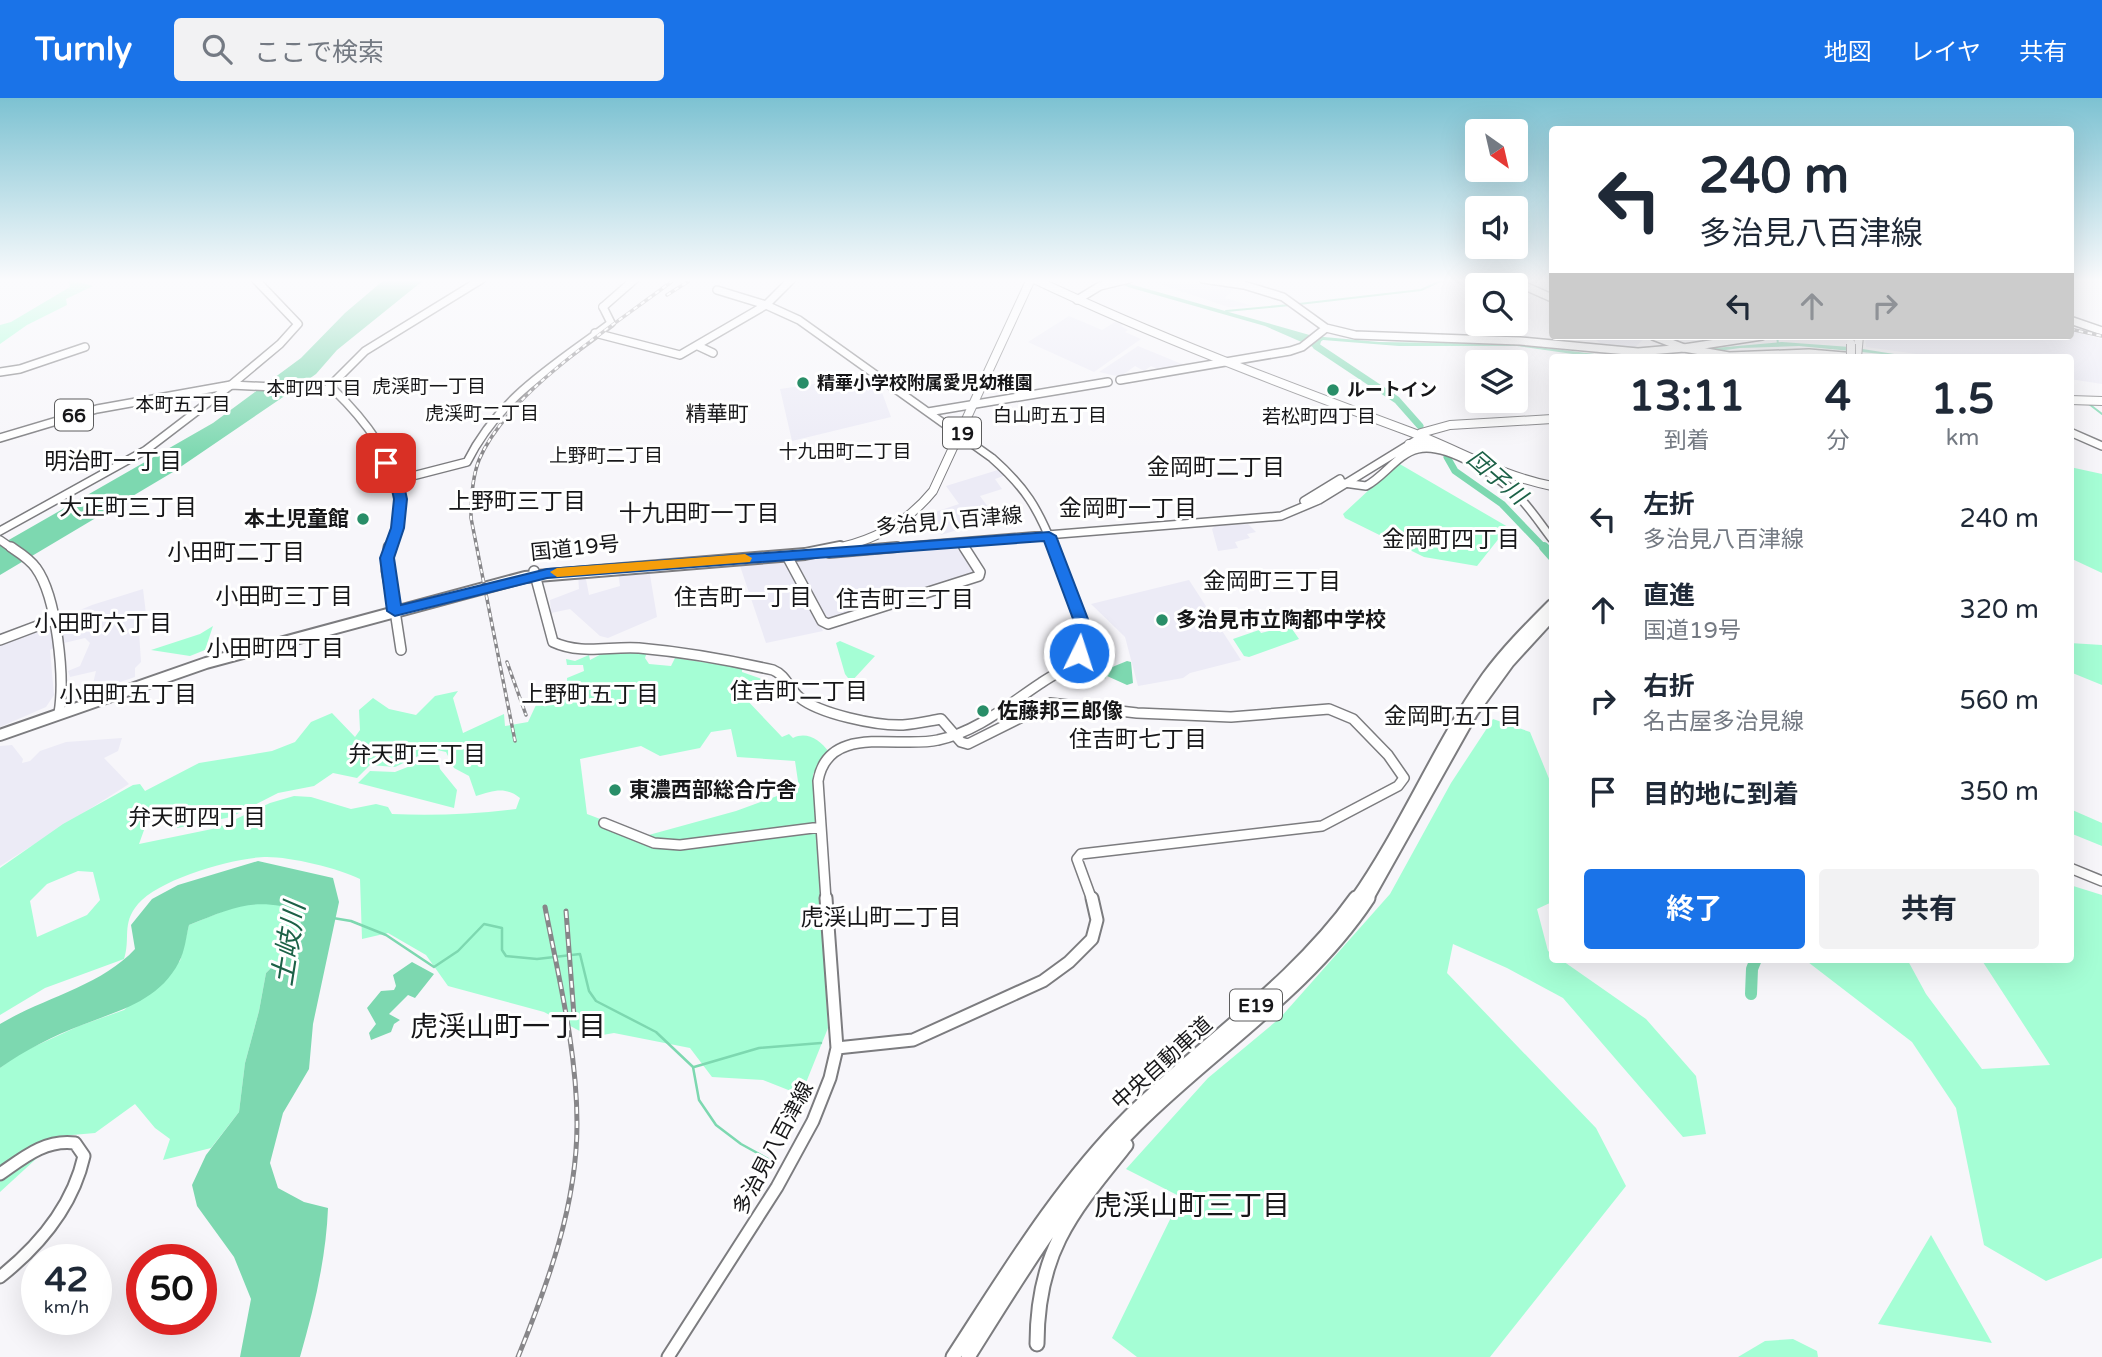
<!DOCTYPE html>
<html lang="ja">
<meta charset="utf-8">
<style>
body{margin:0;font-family:"Varela Round","Noto Sans JP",sans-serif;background:#f2f2f3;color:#1f2937;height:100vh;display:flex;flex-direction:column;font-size:26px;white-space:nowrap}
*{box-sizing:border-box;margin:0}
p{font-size:23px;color:#747a83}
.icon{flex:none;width:38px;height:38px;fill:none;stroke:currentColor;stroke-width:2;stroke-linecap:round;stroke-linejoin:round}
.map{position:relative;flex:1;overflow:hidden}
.sheet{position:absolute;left:1549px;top:256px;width:525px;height:609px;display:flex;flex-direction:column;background:#fff;border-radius:7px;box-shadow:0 7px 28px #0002}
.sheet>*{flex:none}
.top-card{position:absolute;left:1549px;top:28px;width:525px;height:214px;border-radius:7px;box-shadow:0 7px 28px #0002;background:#fff;color:#1f2937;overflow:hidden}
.needle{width:46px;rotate:146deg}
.buttons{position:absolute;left:1465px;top:21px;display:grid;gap:14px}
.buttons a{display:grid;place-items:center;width:63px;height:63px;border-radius:7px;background:#fff;box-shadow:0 7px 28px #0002;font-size:35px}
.speed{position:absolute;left:21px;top:1146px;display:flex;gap:14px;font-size:35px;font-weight:700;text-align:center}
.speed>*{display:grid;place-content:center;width:91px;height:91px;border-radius:50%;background:#fff;box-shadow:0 7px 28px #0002;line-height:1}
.speed small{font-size:18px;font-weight:400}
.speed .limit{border:10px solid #d22;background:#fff;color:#111}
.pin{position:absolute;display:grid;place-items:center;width:60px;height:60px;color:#fff;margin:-30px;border-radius:14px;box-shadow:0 4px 10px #0006}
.me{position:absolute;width:77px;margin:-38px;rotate:4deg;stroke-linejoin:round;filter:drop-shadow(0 0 5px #0008)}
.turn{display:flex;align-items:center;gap:24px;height:147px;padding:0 35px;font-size:32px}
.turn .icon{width:91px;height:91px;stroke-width:2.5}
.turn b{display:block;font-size:49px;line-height:60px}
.lanes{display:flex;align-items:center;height:66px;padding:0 35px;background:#0003;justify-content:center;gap:35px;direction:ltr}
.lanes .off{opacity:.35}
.eta{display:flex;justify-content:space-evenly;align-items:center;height:119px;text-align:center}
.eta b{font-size:42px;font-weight:700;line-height:49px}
.primary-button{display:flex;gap:14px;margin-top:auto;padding:14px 35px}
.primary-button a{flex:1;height:80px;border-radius:7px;background:#1a73e8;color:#fff;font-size:28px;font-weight:700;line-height:80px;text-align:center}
.primary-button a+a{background:#f2f2f3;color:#1f2937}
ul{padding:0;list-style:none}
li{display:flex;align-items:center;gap:21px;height:91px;padding:0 35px}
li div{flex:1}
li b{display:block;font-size:26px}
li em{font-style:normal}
header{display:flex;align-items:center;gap:42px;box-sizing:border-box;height:98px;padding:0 35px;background:#1a73e8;color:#fff}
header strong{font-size:33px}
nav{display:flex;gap:38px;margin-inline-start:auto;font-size:24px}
.search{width:490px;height:63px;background:#f2f2f3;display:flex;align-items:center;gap:18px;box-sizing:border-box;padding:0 24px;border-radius:7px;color:#747a83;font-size:26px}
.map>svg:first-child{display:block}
</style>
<header>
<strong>Turnly</strong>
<div class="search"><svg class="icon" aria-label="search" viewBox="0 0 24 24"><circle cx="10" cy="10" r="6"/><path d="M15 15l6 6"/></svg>ここで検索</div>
<nav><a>地図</a><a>レイヤ</a><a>共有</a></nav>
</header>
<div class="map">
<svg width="2102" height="1259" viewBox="0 0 2102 1259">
<rect width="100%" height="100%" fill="#f7f6fa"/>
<path fill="#ecebf6" d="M1145 181H1193L1237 187 1225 200 1253 208 1228 209Z
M1069 218 1102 232 1118 222 1126 225 1121 228 1128 232 1125 234 1141 241 1094 274 1028 244Z
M2070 233 2102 241V286L2070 281V259H1938L1866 249 1865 238H2070Z
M1600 238H1644L1646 239 1632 252 1607 250 1596 242Z
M1138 248 1189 269 1164 274 1151 268 1144 273 1135 268 1124 276 1131 279 1125 280 1099 274Z
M850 275 856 292 880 289 891 319 792 343 780 291 836 283 835 276Z
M1001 371 1006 377 995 381 1002 391 980 398 996 420 941 437 932 423 936 422 932 415 959 406 946 388Z
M1248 426 1256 434 1247 436 1250 440 1235 444 1238 450 1218 453 1212 431 1215 428Z
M958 450 975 476 829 523 825 522 793 462Z
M785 461 823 533 766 545 739 465Z
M649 471 657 519 608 540 600 538 570 511 551 515 550 502 579 491 578 476H585L589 497 620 488 618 474Z
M1189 482 1241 562 1190 575 1183 580 1138 588 1125 539 1091 506Z
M143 491 146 516 138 519 141 564 135 570V579L91 594 96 573 70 579 68 573 80 568 90 545 85 540 64 545 50 552 54 597 46 609 0 629V545L61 523V520L92 507Z
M122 640 118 653 104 660 129 686 0 768V648L12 647 23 661 22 665 30 663 40 653 66 644Z"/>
<path fill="#a5fed5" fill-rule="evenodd" d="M68 181 93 188 66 201 67 207 27 227 0 246V227L11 224 70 189Z
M1398 365 1508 429 1477 468 1424 459 1345 420 1343 416Z
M2070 369 2102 376V475L2070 460Z
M213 528 205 552 190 558 151 552 200 536Z
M1290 528 1299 541 1249 559 1244 558 1233 541 1259 532 1261 535Z
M840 543 875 558 851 584 845 576 836 545Z
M2070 545 2102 547V587L2070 574Z
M607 553 647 554 645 560 649 566 671 568 675 560 742 570V574L765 582 744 599 782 639 789 636 793 640C807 633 820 642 829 654L813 676 828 930 801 997 763 982 712 979 690 950 614 935 591 939 544 914 448 888 426 857 388 835 362 841 360 781C338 770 291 759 267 759 234 759 159 781 138 806 121 826 131 840 124 861L45 890 0 917V770L63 726 133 687 140 686 145 693 199 665 272 653 295 644 311 624 332 615 355 639 360 632 359 612 373 600 389 611 416 617 435 598 458 593 453 600 463 635 504 616 505 628 528 624 536 607 568 596 567 580 584 573 583 567H567L566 561 575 563 589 557 590 562ZM731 631 737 659 795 663 799 690 736 713 645 738 587 716 580 661 641 648 660 658 700 650 711 634ZM433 651 446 654 454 670 469 678 476 698C493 693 505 688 520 700L516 711C475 716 434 718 392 716L388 709 376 706 351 711 311 699 294 698 270 705 217 730 139 746 148 721 180 714 177 730 231 719 278 695 314 688 333 675 357 680 370 667 395 669ZM78 773 93 774 100 802 87 817 37 839 30 803 47 786Z
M1493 621 1530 634 1552 688V804L1537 811 1548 853 1552 856V861H1560L1646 921 1696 978 1706 1036 1683 1039 1563 900 1507 870 1453 846 1447 875 1596 1030 1626 1088 1490 1259H1137L1112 1240 1181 1099 1126 1071 1208 980 1280 920 1390 796 1451 685Z
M433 659 438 661 440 671 457 692 454 710 358 685 370 673 395 674Z
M2070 711 2102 725V748L2070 735Z
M2070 787 2102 797V1160L2046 1183 1984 1147 1956 1010 1912 944 1804 861H1907L1926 896 1982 971 2050 967 1981 861H2070Z
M274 804 303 814 296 845 266 875 259 913 245 965 239 1014 211 1050 163 1062 170 1041 155 1030 135 1006 95 1035 61 1038 0 1094V970L20 955 79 928 124 912 180 863 189 827 236 808Z
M1931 1137 1992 1245 1878 1226Z
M1793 1241 1817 1253 1818 1259H1738L1765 1243Z"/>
<path fill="#7dd8b0" d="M385 181H425L337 252 316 276 292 293 173 374 0 477V447L213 325 301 260 345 215Z
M1112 181 1313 238 1379 244 1514 246 1619 259H1594L1517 248H1399L1323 242 1313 249 1265 228 1128 189Z
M1782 244 1850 249 1913 259 1799 248 1740 250 1675 259 1715 250Z
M1127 563 1131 564 1133 585 1127 587 1107 578 1105 581 1100 574Z
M258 763 333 780 339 804 313 926 309 971 283 1015 270 1065 278 1090 304 1104 328 1110C326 1161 314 1210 300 1259H240L251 1201 234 1159 197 1108 192 1087 206 1057 239 1014 245 965 259 913 266 875 296 845 303 814C255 798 234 809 189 827 186 839 185 853 179 864 159 903 120 912 82 927 53 938 25 952 0 970V926C43 900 101 888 135 851L131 827 152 801 178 787Z
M412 864 434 876 415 900 408 897 389 916 400 922 394 926 391 934 371 942 369 935 376 926 367 910 381 893 394 892 396 888 393 877Z"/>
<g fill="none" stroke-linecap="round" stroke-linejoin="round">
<path stroke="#7dd8b0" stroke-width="2" d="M1299 206 1421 192 1445 181
M1226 213 1290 207
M1777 238 1778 246
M2089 306 2102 316"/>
<path stroke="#7dd8b0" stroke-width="2.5" d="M333 820 351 823 386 837 434 869 458 853 484 826 502 830V852L506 858 537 861 580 856 589 893 596 903 656 934 693 969 699 1002 716 1027 741 1046 770 1062
M694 969 759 950 821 945"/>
<path stroke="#7dd8b0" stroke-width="7" d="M1318 241 1316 248 1397 302 1420 328
M1447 359 1455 373 1502 406 1545 451"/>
<path stroke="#7dd8b0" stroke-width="10" d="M1544 449 1552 458"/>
<path stroke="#7dd8b0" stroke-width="12" d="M1751 896 1752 871 1756 861"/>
<g stroke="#7c7c7f" stroke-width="10">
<path id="secondary-far2" d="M792 181 766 207 799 222 992 360C1025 389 1038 410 1054 451
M1203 181 1244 187 1283 199 1326 230 1355 237 1520 243 1638 254 1684 250 1729 258 1809 255 1856 259
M717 192 766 207
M1077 202 1100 188 1129 181
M2070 222 2102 233
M595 235 680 257 766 207
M698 248 713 255
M0 274 20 271 85 249
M1120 282 1290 253 1302 249 1326 230
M327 291 365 253 482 181
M928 314 1108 284
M2070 334 2102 348
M397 382 467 364C500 298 554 268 611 225L603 209
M1344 385 1366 388C1385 378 1397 356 1418 351 1446 344 1500 379 1518 398 1531 411 1541 427 1552 441
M1304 403 1340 381
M0 433 146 352 231 287
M0 442 13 451
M961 445 965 451
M875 451 1281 418 1319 402 1423 338"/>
</g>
<g stroke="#7c7c7f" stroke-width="12">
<path id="secondary-far1" d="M11 449C20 455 30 461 36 470 57 499 65 580 59 615
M829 455 897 449
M787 458 822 523 828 526 979 478 980 474 964 449
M534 473 553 544C581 557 609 548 639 550 684 554 729 562 773 572 786 577 789 591 799 599 819 616 877 628 903 627 916 626 929 623 941 621L961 644 968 646 1050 605 1137 615 1231 619 1329 611 1353 621 1388 657 1404 680 1398 688 1322 728 1081 756 1077 761 1092 802
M395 513 401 552
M0 542 53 522
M604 725 654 745 680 747 821 729
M2070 770 2102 783
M826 802 818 683C828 625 899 651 938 642 977 634 1009 606 1041 585 1051 578 1064 572 1073 564 1081 556 1084 540 1084 529L1053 449"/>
</g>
<g stroke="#7c7c7f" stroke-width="15">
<path id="secondary" d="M837 950 913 942 1043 883 1069 864 1092 841 1097 822 1092 800
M0 1076C23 1060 45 1041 75 1045L84 1058C73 1107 39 1148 0 1179
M668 1259 777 1089 813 1023 830 980 837 950 826 800"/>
</g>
<g stroke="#7c7c7f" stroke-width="10">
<path id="primary-far1" d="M1509 181 1552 200
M603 209 635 181
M1653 238 1684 250 1762 238
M231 287 280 246 298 226 255 181
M0 340 97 311 231 287 334 292C362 319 398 363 400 403 401 420 393 436 389 451"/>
</g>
<g stroke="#7c7c7f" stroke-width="13">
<path id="primary" d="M389 449 387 473 395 513"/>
</g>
<g stroke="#7c7c7f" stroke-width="10">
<path id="highway-far2" d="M1034 181C1156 239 1282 286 1408 333 1457 351 1500 378 1552 388
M1857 259 1859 238
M2070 302 2102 303
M1421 335 1450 327 1552 321
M1409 346H1433
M831 451C871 444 907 425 933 393L1031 181"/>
</g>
<g stroke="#7c7c7f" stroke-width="14">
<path id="highway-far1" d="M0 637 206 565 525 479 805 456 840 449
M1355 802C1405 731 1437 650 1487 579 1506 553 1529 530 1552 507
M1367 802 1472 615 1509 564 1552 517"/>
</g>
<g stroke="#7c7c7f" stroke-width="17">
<path id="highway" d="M1037 1246C1037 1154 1071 1115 1126 1047
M953 1259C1007 1176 1059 1089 1130 1018 1204 945 1294 887 1356 800
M968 1259C1019 1178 1069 1094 1136 1027 1212 951 1308 891 1368 800"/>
</g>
<use href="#secondary-far2" stroke="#fff" stroke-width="7"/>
<use href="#secondary-far1" stroke="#fff" stroke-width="9"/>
<use href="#secondary" stroke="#fff" stroke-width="11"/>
<use href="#primary-far1" stroke="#fff" stroke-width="7"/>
<use href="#primary" stroke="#fff" stroke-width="10"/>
<use href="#highway-far2" stroke="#fff" stroke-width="8"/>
<use href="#highway-far1" stroke="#fff" stroke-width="10"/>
<use href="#highway" stroke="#fff" stroke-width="13"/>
<g stroke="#878689" stroke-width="3.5">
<path id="rail-far1" d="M667 197 692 181
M2070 231 2102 238
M507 564 526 617
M515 643 471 420C471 400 472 380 479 362 508 293 615 227 675 181"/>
</g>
<g stroke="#878689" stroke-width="5">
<path id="rail" d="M566 813 574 918
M518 1259C548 1185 577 1107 577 1026 577 953 559 881 545 809"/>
</g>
<use href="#rail-far1" stroke="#fff" stroke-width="2" stroke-dasharray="4.5" stroke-linecap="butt"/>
<use href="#rail" stroke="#fff" stroke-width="2.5" stroke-dasharray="7" stroke-linecap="butt"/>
<g stroke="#7c7c7f" stroke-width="10" stroke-linecap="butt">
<path id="highway-bridge" d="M1851 246V259"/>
</g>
<use href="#highway-bridge" stroke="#fff" stroke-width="8"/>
</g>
<linearGradient id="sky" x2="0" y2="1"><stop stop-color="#7dc2d2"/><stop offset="0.51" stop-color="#fbfbfd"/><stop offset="1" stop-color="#fbfbfd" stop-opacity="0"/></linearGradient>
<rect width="2102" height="358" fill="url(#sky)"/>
<path fill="#1a73e8" stroke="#114b97" stroke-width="2" d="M386 361 391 362 403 383 407 401 404 430 394 460 401 507 547 471 1049 434 1056 438 1091 529 1092 541 1085 559H1074L1072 555 1077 541 1076 529 1044 443 547 480 395 518 387 513 380 460 391 430 394 401 390 383 380 365Z"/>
<path fill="#f59e0b" d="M745 456 752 460 750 464 557 479 550 474 557 470Z"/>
<g fill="#298e68" stroke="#fff" stroke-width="2.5">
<circle cx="803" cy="285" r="7"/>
<circle cx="1333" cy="292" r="7"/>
<circle cx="363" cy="421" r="7"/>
<circle cx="1162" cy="522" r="7"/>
<circle cx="983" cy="613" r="7"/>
<circle cx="615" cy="692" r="7"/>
</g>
<g text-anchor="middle" stroke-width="6" stroke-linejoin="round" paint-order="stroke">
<g font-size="18" font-weight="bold" fill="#171719" stroke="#fff" text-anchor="start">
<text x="817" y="291">精華小学校附属愛児幼稚園</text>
<text x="1347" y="298">ルートイン</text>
</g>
<g font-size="19" fill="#171719" stroke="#fff">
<text x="429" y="295">虎渓町一丁目</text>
<text x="314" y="297">本町四丁目</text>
<text x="183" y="313">本町五丁目</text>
<text x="482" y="322">虎渓町二丁目</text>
<text x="1050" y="324">白山町五丁目</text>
<text x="1319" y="325">若松町四丁目</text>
<text x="845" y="360">十九田町二丁目</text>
<text x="606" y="364">上野町二丁目</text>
</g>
<g fill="#fff" stroke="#5d5d5e" stroke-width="2">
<rect x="55" y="301.5" width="38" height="31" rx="5"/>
<rect x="943" y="319.5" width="38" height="31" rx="5"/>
<rect x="1230" y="891.5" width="52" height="31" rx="5"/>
</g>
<g font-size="19" font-weight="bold" fill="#171719">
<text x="74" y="324">66</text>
<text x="962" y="342">19</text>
<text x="1256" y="914">E19</text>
</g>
<g font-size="21" fill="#171719" stroke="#fff">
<text x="717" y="323">精華町</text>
</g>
<g font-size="21" font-weight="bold" fill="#171719" stroke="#fff" text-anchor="start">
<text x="349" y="428" text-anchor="end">本土児童館</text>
<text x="1176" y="529">多治見市立陶都中学校</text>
<text x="997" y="620">佐藤邦三郎像</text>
<text x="629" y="699">東濃西部総合庁舎</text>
</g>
<g font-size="21" fill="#171719" stroke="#fff">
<text transform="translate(949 423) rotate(-5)" y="7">多治見八百津線</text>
<text transform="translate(575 450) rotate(-6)" y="7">国道19号</text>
<text transform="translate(1162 965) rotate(-42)" y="7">中央自動車道</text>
<text transform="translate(773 1050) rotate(-62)" y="7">多治見八百津線</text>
</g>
<g font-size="23" fill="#171719" stroke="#fff">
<text x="113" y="371">明治町一丁目</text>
<text x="1216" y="377">金岡町二丁目</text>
<text x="517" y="411">上野町三丁目</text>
<text x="128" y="417">大正町三丁目</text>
<text x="1128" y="418">金岡町一丁目</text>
<text x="699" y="423">十九田町一丁目</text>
<text x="1451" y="449">金岡町四丁目</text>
<text x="236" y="462">小田町二丁目</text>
<text x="1272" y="491">金岡町三丁目</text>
<text x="284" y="506">小田町三丁目</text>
<text x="743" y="507">住吉町一丁目</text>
<text x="905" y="509">住吉町三丁目</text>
<text x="103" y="533">小田町六丁目</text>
<text x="275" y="558">小田町四丁目</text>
<text x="799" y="601">住吉町二丁目</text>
<text x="128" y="604">小田町五丁目</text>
<text x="590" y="604">上野町五丁目</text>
<text x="1453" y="626">金岡町五丁目</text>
<text x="1138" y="649">住吉町七丁目</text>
<text x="417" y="664">弁天町三丁目</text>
<text x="197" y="727">弁天町四丁目</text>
<text x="881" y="827">虎渓山町二丁目</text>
</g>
<g font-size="23" font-style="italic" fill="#1c6147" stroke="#fff">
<text transform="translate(1497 379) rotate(41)" y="8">団子川</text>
</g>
<g font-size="28" font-style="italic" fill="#1c6147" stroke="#fff">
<text transform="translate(288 846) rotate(-81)" y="10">土岐川</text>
</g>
<g font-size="28" fill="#171719" stroke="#fff">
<text x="508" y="938">虎渓山町一丁目</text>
<text x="1192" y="1117">虎渓山町三丁目</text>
</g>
</g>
</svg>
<div class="buttons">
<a><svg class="needle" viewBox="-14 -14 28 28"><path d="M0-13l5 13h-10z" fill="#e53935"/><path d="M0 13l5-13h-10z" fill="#747a83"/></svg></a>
<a><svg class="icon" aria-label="sound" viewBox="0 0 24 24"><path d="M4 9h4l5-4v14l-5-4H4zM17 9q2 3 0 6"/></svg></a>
<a><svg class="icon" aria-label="search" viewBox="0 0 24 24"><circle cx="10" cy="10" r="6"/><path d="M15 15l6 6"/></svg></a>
<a><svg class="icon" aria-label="layers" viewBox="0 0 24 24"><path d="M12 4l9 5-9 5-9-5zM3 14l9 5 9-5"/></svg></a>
</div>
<div class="speed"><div>42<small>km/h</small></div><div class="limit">50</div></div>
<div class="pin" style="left:386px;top:365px;background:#d93025"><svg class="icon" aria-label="arrive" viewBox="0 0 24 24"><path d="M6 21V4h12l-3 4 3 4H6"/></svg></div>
<svg class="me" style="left:1079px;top:555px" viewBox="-20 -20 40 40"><circle r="17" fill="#1a73e8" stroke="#fff" stroke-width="3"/><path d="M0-11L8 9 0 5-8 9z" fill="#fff"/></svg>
<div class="top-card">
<div class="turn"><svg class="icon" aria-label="left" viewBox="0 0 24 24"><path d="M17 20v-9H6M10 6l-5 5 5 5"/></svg><div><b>240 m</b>多治見八百津線</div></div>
<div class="lanes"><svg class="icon" aria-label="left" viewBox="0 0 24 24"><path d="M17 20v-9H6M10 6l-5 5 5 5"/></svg><svg class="icon off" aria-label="ahead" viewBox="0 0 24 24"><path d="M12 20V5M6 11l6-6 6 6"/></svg><svg class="icon off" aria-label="right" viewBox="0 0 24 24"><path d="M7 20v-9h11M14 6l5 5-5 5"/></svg></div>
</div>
<section class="sheet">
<div class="eta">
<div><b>13:11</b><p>到着</p></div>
<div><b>4</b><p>分</p></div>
<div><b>1.5</b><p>km</p></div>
</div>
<ul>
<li><svg class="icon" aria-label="left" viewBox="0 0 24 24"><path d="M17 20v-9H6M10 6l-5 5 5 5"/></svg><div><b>左折</b><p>多治見八百津線</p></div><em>240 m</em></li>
<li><svg class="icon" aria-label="ahead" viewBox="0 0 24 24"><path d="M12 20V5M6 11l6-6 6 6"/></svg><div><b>直進</b><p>国道19号</p></div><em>320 m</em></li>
<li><svg class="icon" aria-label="right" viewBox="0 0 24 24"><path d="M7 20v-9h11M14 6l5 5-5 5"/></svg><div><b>右折</b><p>名古屋多治見線</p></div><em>560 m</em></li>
<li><svg class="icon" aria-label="arrive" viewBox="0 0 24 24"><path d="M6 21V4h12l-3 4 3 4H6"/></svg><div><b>目的地に到着</b></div><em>350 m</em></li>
</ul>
<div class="primary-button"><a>終了</a><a>共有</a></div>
</section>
</div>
